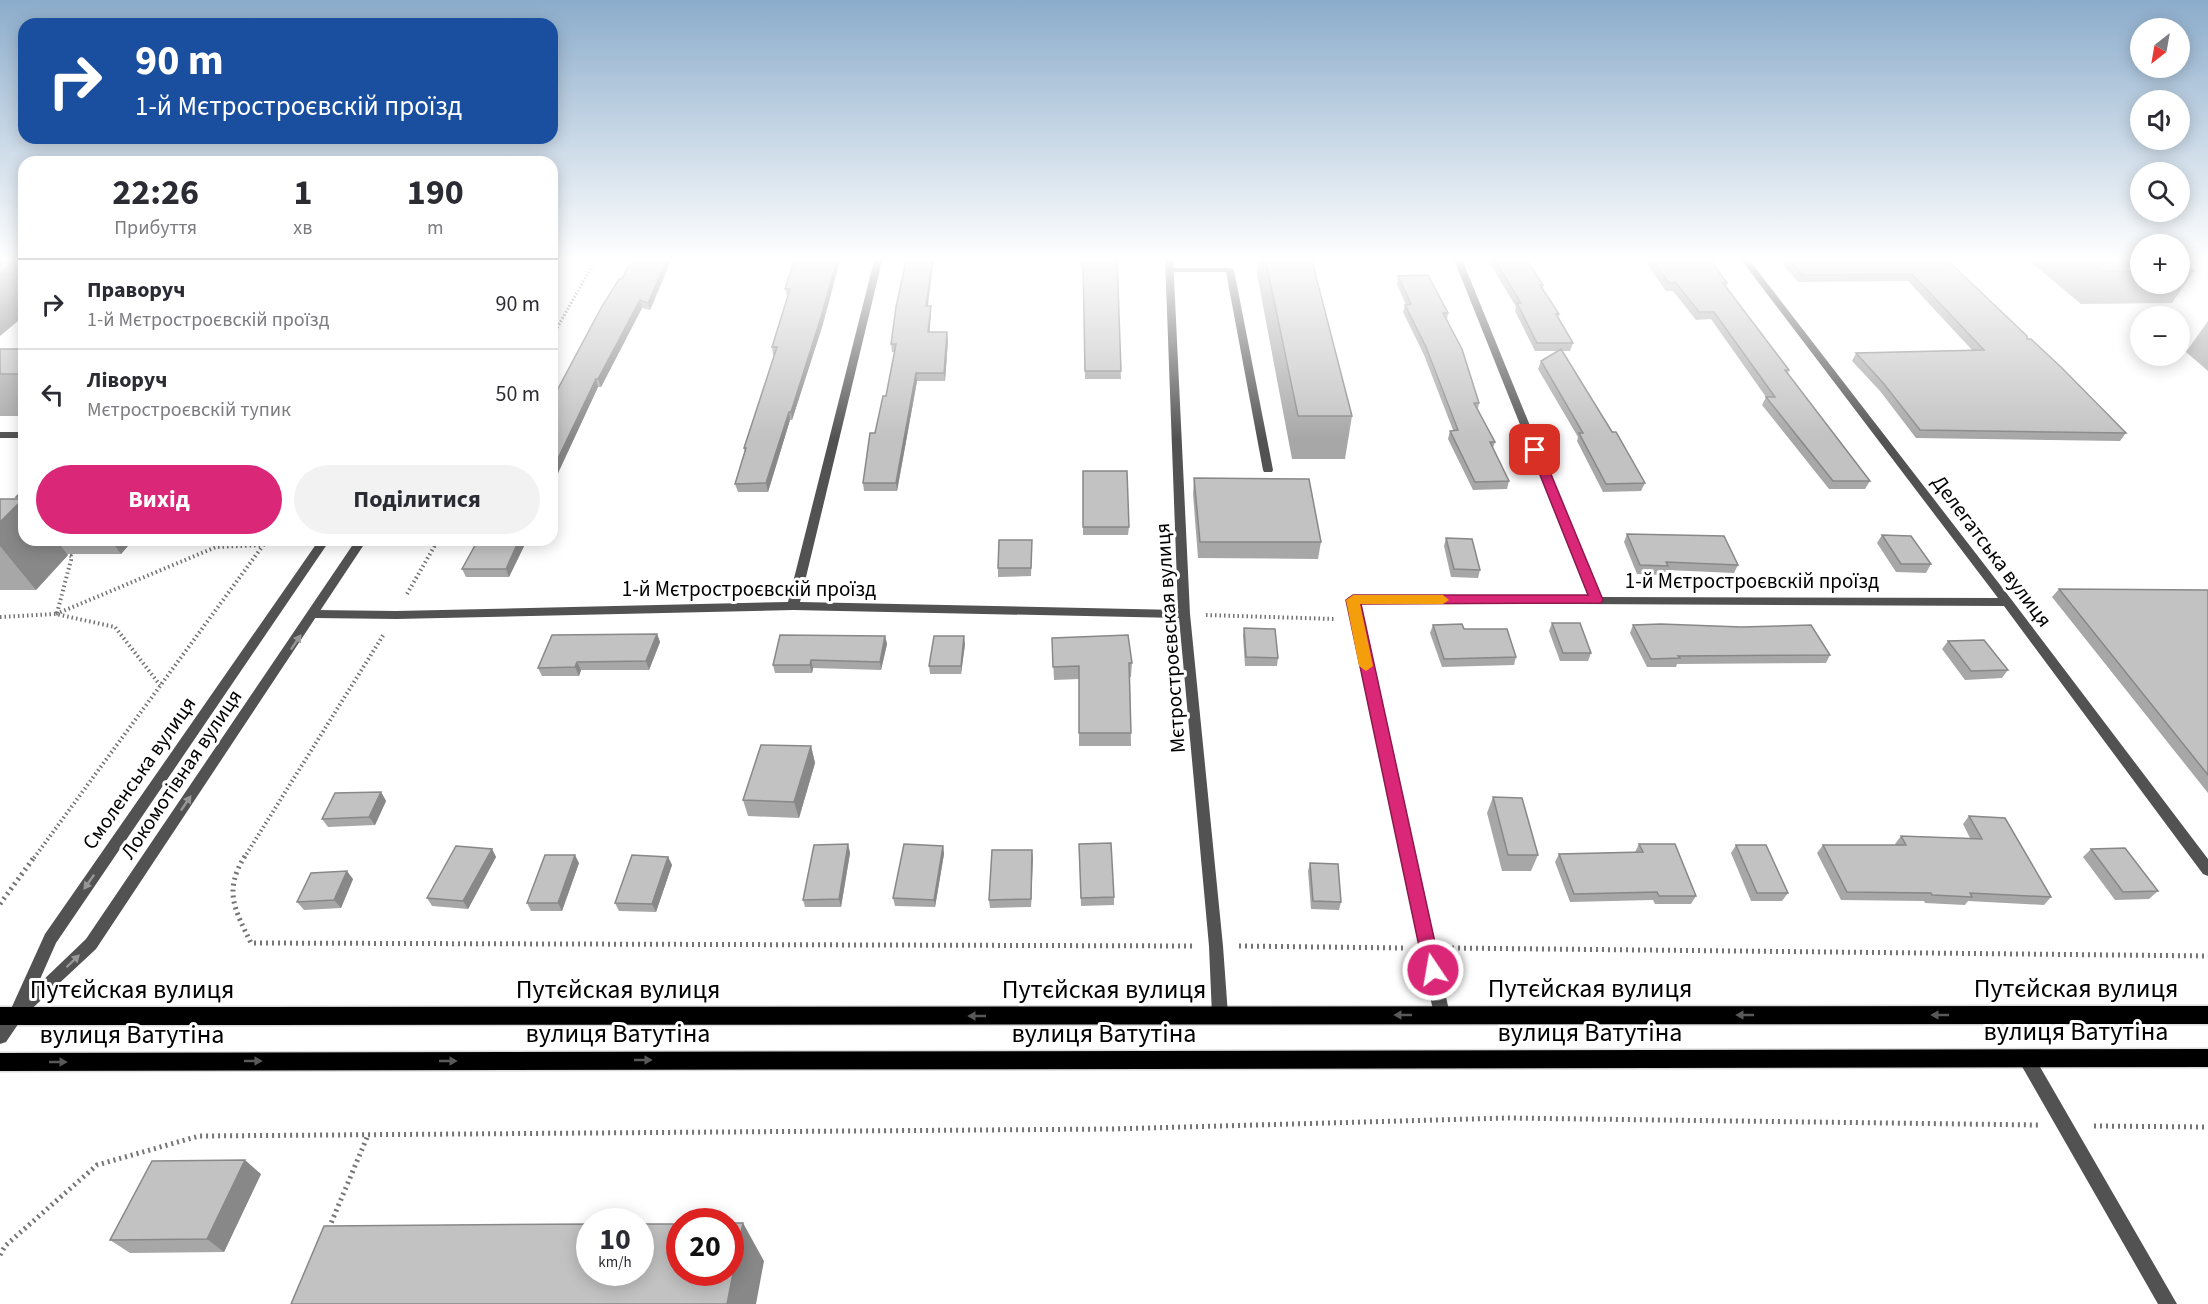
<!DOCTYPE html>
<html lang="uk">
<meta charset="utf-8">
<style>
body{margin:0;font-family:"Source Sans 3",sans-serif;background:#f2f2f3;color:#2b2b33;height:100vh;display:flex;flex-direction:column;font-size:22px;white-space:nowrap}
*{box-sizing:border-box;margin:0}
p{font-size:20px;color:#7c7c81}
.icon{flex:none;width:33px;height:33px;fill:none;stroke:currentColor;stroke-width:2;stroke-linecap:round;stroke-linejoin:round}
.map{position:relative;flex:1;overflow:hidden}
.side{position:absolute;left:18px;top:156px;width:540px;height:390px;display:flex;flex-direction:column;background:#fff;border-radius:18px;box-shadow:0 3px 15px #0003}
.side>*{flex:none}
.banner{position:absolute;left:18px;top:18px;width:540px;height:126px;border-radius:18px;box-shadow:0 3px 15px #0003;background:#1a4fa0;color:#fff;overflow:hidden}
.needle{width:39px;rotate:211deg}
.tools{position:absolute;left:2130px;top:18px;display:grid;gap:12px}
.tools a{display:grid;place-items:center;width:60px;height:60px;border-radius:50%;background:#fff;box-shadow:0 3px 15px #0003;font-size:30px}
.speed{position:absolute;left:576px;top:1208px;display:flex;gap:12px;font-size:30px;font-weight:700;text-align:center}
.speed>*{display:grid;place-content:center;width:78px;height:78px;border-radius:50%;background:#fff;box-shadow:0 3px 15px #0003;line-height:1}
.speed small{font-size:15px;font-weight:400}
.speed .limit{border:9px solid #d22;background:#fff;color:#111}
.pin{position:absolute;display:grid;place-items:center;width:51px;height:51px;color:#fff;margin:-26px;border-radius:12px;box-shadow:0 3px 9px #0006}
.me{position:absolute;width:66px;margin:-33px;rotate:348deg;stroke-linejoin:round;filter:drop-shadow(0 0 4px #0008)}
.turn{display:flex;align-items:center;gap:21px;height:126px;padding:0 18px;font-size:27px}
.turn .icon{width:78px;height:78px;stroke-width:2.5}
.turn b{display:block;font-size:42px;line-height:51px}
.eta{display:flex;justify-content:space-evenly;align-items:center;height:102px;text-align:center}
.eta b{font-size:36px;font-weight:700;line-height:42px}
.primary-button{display:flex;gap:12px;margin-top:auto;padding:12px 18px}
.primary-button a{flex:1;height:69px;border-radius:36px;background:#db2777;color:#fff;font-size:24px;font-weight:700;line-height:69px;text-align:center}
.primary-button a+a{background:#f2f2f3;color:#2b2b33}
ul{padding:0;list-style:none}
li{display:flex;align-items:center;gap:18px;height:90px;padding:0 18px;border-top:2px solid #e1e1e2}
li div{flex:1}
li b{display:block;font-size:22px}
li em{font-style:normal}
.map>svg:first-child{display:block}
</style>
<div class="map">
<svg width="2208" height="1304" viewBox="0 0 2208 1304">
<rect width="100%" height="100%" fill="#fff"/>
<g fill="none" stroke-linecap="round" stroke-linejoin="round">
<g stroke="#dbdbdb" stroke-width="3">
<path id="primary" d="M2208 1006V1024L0 1025V1007Z
M2208 1049V1067L0 1071V1053Z"/>
</g>
<path stroke="#747474" stroke-width="3" stroke-dasharray="1.5 2" stroke-linecap="butt" d="M552 337 597 257"/>
<path stroke="#747474" stroke-width="4" stroke-dasharray="1.5 3" stroke-linecap="butt" d="M407 594 438 540
M57 613 71 560V556L67 555
M56 614 216 547 263 545
M1206 615 1334 619
M0 617 56 614 115 627 160 685
M34 858 267 540
M244 858 384 634"/>
<path stroke="#747474" stroke-width="5" stroke-dasharray="2 4" stroke-linecap="butt" d="M245 856C223 891 235 910 251 943L1193 946
M0 904 35 856
M1239 946 1403 948
M1452 948 2208 956
M2094 1126 2208 1127
M329 1228 368 1135
M0 1255 5 1246 97 1165 199 1136 1112 1129 1508 1118 2038 1125"/>
<path fill="#525252" fill-rule="evenodd" d="M1166 268H1230L1234 270 1273 470 1272 472H1264L1263 470 1226 272H1166Z
M0 432H24V438H0Z
M1353 596 1359 600 1450 1015 1447 1020 1442 1022 1437 1020 1434 1015 1347 600Z
M2026 1050 2032 1053 2177 1304H2158L2020 1063 2018 1058 2020 1053Z"/>
<path fill="#525252" fill-rule="evenodd" d="M875 257H883L800 602 1178 610 1165 257H1173L1190 614 1223 946 1228 1015 1225 1020 1220 1022 1215 1020 1212 1015 1209 946 1179 618 793 610 396 619 314 618 308 614 314 610 396 611 788 602Z
M1453 257H1461L1600 597 1998 598 1739 257H1747L2011 599 2208 859V876L2203 874 2004 606 1349 603 1347 600 1349 597 1353 596 1589 597Z"/>
<path fill="#525252" fill-rule="evenodd" d="M319 540H330L56 943 37 986 86 939 356 540H367L96 949 23 1017 6 1042 0 1044V1025L10 1011 45 934Z"/>
<use href="#primary" fill="#000" fill-rule="evenodd"/>
</g>
<path fill="#a7a7a7" d="M795 257 823 324 792 420H790L768 492H738L735 484 745 453 744 448 774 355H773L772 347 788 296H787L785 289Z
M1080 257H1117L1121 379H1085L1084 267H1081Z
M1258 257H1311L1352 416 1345 459H1292L1257 274Z
M1486 257H1525L1543 285 1542 289 1559 314 1558 317 1573 343 1570 351H1562L1645 483 1641 491 1603 492 1577 441 1578 437 1538 369 1541 361 1558 351H1535L1515 311 1516 307Z
M1642 257H1708L1727 283 1726 287 1789 370 1788 373 1870 481 1865 489H1829L1762 405 1766 397 1711 319 1696 320 1673 291H1666Z
M1777 257H1944L2027 339 2126 433 2120 441 1916 438 1880 391 1852 361 1856 353 1973 351 1908 281 1798 282Z
M2025 257H2140V284H2180V260L2194 271 2172 303 2081 304Z
M669 259 670 263 650 310 642 308 601 387H598L552 486V400L622 279Z
M1398 276 1448 313 1447 319 1479 403 1478 409 1495 442 1493 448 1509 481 1507 489 1473 490 1448 439 1450 431 1453 430 1424 355 1403 312 1405 305H1406L1397 284Z
M928 306 931 313 929 332 948 340 945 381H917L897 491H864L863 483 875 433 886 396 895 352H892L891 344Z
M2208 321V371L2186 352Z
M0 349H24V416H0Z
M1083 471 1129 527 1128 535H1083Z
M1194 478 1321 542 1318 559 1198 558 1193 494Z
M24 489V540H133L121 554H66L68 555 36 590H0V499H17L16 497Z
M1627 534 1738 565 1734 573 1666 570 1664 575 1637 574 1624 542Z
M1882 535 1931 564 1926 573 1896 572 1877 543Z
M1446 538 1480 570 1478 578 1451 577 1444 546Z
M478 540H527L509 577H466L462 569Z
M1032 548 1031 576 998 577V568Z
M2059 589 2208 590V793L2052 597Z
M1552 623 1591 653 1588 661H1560L1549 631Z
M1433 625 1464 629 1516 657 1514 665 1442 667 1430 633Z
M1633 625 1830 655 1826 663 1677 664 1676 667H1647L1630 633Z
M1244 628 1278 658 1277 666H1245L1243 636Z
M657 634 660 642 649 670H581L579 676H542L538 668Z
M885 636 887 644 881 670 813 668 812 673H775L773 665Z
M1052 638 1132 663 1131 677H1130L1131 746H1079V679L1054 680Z
M1948 641 2008 670 2002 678 1965 680 1942 649Z
M965 644 961 674H930L929 666Z
M811 746 815 763 799 818 748 816 743 800Z
M381 792 386 801 375 825 328 827 322 819Z
M1493 797 1538 855 1531 871H1502L1487 813Z
M1969 816 2051 897 2044 905 1968 901 1965 905 1925 903 1924 901 1841 900 1817 853 1823 845H1896L1895 844 1901 836 1970 838 1963 824Z
M848 844 850 853 841 907H805L803 900Z
M1079 844 1114 897V905L1081 906Z
M1639 844 1696 896 1691 904H1655L1653 900 1570 902 1555 862 1559 854 1635 852Z
M1736 845 1788 893 1782 901H1751L1731 853Z
M943 846 944 854 935 907 895 906 893 898Z
M492 849 496 857 468 909 432 906 427 898Z
M2091 849 2158 891 2149 899 2115 900 2083 857Z
M1032 850 1031 907 990 908 989 900Z
M668 857 672 865 656 912 619 911 615 903Z
M579 863 562 911H531L527 903Z
M1310 863 1341 902 1339 910 1311 909 1308 871Z
M353 879 341 908 304 910 297 902Z
M261 1174 224 1252 130 1253 110 1240Z"/>
<path fill="#888" d="M20 257H24V316L0 336V273Z
M666 257H670L669 259 670 263 650 310 648 303Z
M838 257H841L823 324 792 420 791 412Z
M933 257H934L927 313 926 306Z
M640 300 642 308 601 387 598 379Z
M931 306V313L929 340 928 332Z
M947 332 948 340 945 381 944 373Z
M916 373 917 381 897 491 896 483Z
M596 379 598 387 552 486V471Z
M789 412 790 420 768 492 766 483Z
M23 499 24 500V540H56L68 555 36 590 0 546V522Z
M111 540H133L121 554Z
M519 540H527L509 577 506 569Z
M657 634 660 642 649 670 646 661Z
M885 636 887 644 881 670 880 662Z
M964 636 965 644 961 674V666Z
M811 660 813 668 812 673 810 665Z
M577 662 581 670 579 676 575 667Z
M811 746 815 763 799 818 794 802Z
M381 792 386 801 375 825 369 817Z
M848 844 850 853 841 907 839 899Z
M943 846 944 854 935 907 934 900Z
M492 849 496 857 468 909 463 901Z
M1032 850 1033 858 1031 907V899Z
M575 855 579 863 562 911 558 903Z
M668 857 672 865 656 912 652 904Z
M347 871 353 879 341 908 334 900Z
M245 1160 261 1174 224 1252 207 1239Z
M743 1223 764 1261 756 1304H727Z"/>
<path fill="#c2c2c2" stroke="#888" stroke-width="1.5" d="M0 257H20L0 273Z
M633 257H668L648 303 640 300 598 379H596L552 471V400L601 308 619 279H622Z
M795 257H838L821 317 791 412H789L766 483 735 484 746 448H744L777 347H772L790 289H785Z
M907 257H933L926 306H931L928 332H947L944 373H916L896 483H863L870 433H875L883 396H886L896 344H891L896 307Z
M1080 257H1117L1121 371H1085L1083 260H1081Z
M1265 257H1311L1352 416H1298Z
M1493 257H1525L1543 285H1540L1559 314H1556L1573 343H1537L1517 303H1521Z
M1650 257H1708L1727 283H1723L1789 370H1785L1870 481H1833L1766 397H1775L1714 312H1699L1676 283H1669Z
M1786 257H1944L2027 336V339H2031L2062 368 2126 433 1920 430 1884 384 1856 353 1984 350 1912 274 1802 275Z
M2083 257H2140V271H2102Z
M2180 260 2194 271H2180Z
M1428 275 1448 313H1443L1462 349 1479 403H1474L1495 442H1490L1509 481 1475 482 1450 431 1458 430 1426 347 1405 305 1411 304 1398 276Z
M0 349H24V374H0Z
M1561 349 1612 432H1616L1645 483 1606 484 1579 433H1583L1541 361Z
M1083 471H1127L1129 527H1083Z
M1194 478 1309 479 1321 542H1200Z
M24 489V497H16Z
M0 499H23L0 522Z
M1627 534 1724 536 1738 565 1666 562 1668 566 1640 565Z
M1882 535 1911 536 1931 564H1901Z
M1446 538 1472 539 1480 570 1454 569Z
M478 540H519L506 569H462Z
M999 540H1032L1031 568H998Z
M2059 589 2208 590V775Z
M1552 623H1580L1591 653H1563Z
M1462 624 1464 629H1507L1516 657 1444 659 1433 625Z
M1661 624 1741 627 1811 625 1830 655 1678 656 1680 658 1651 659 1633 625Z
M1244 628 1275 629 1278 658 1246 657Z
M657 634 646 661 577 662 575 667 538 668 552 635Z
M780 635 885 636 880 662 811 660 810 665H773Z
M1128 635 1132 663H1129L1131 733H1079V666L1053 667 1052 638Z
M934 636H964L961 666H929Z
M1984 640 2008 670 1971 671 1948 641Z
M761 745 811 746 794 802 743 800Z
M381 792 369 817 322 819 335 793Z
M1493 797 1522 798 1538 855H1508Z
M1969 816 2005 818 2051 897 1970 893 1972 897 1932 895 1931 893 1847 892 1823 845H1906L1901 836 1982 839Z
M1111 843 1114 897 1081 898 1079 844Z
M848 844 839 899 803 900 814 845Z
M904 844 943 846 934 900 893 898Z
M1639 844H1675L1696 896H1659L1657 892 1574 894 1559 854 1643 852Z
M1736 845H1766L1788 893H1757Z
M456 846 492 849 463 901 427 898Z
M2125 848 2158 891 2123 892 2091 849Z
M992 850H1032L1031 899 989 900Z
M545 855H575L558 903H527Z
M632 855 668 857 652 904 615 903Z
M1310 863 1338 864 1341 902 1313 901Z
M347 871 334 900 297 902 311 873Z
M245 1160 207 1239 110 1240 152 1161Z
M730 1223H743L727 1304H291L324 1226 590 1224V1272H640V1224H680V1272H730Z"/>
<defs><path id="oneway-solid" d="M-6-.8H1V-3.2L6.5 0L1 3.2V.8H-6Z" transform="scale(1.5)"/></defs>
<g fill="#979797">
<use href="#oneway-solid" transform="translate(296 642) rotate(-56)"/>
<use href="#oneway-solid" transform="translate(186 803) rotate(-56)"/>
<use href="#oneway-solid" transform="translate(89 882) rotate(125)"/>
<use href="#oneway-solid" transform="translate(73 961) rotate(-44)"/>
</g>
<g fill="#595959">
<use href="#oneway-solid" transform="translate(1403 1015) rotate(-180)"/>
<use href="#oneway-solid" transform="translate(1745 1015) rotate(180)"/>
<use href="#oneway-solid" transform="translate(1940 1015) rotate(180)"/>
<use href="#oneway-solid" transform="translate(977 1016) rotate(180)"/>
<use href="#oneway-solid" transform="translate(643 1060)"/>
<use href="#oneway-solid" transform="translate(253 1061)"/>
<use href="#oneway-solid" transform="translate(448 1061)"/>
<use href="#oneway-solid" transform="translate(58 1062)"/>
</g>
<linearGradient id="sky" x2="0" y2="1"><stop stop-color="#8baccb"/><stop offset="0.59" stop-color="#fff"/><stop offset="1" stop-color="#fff" stop-opacity="0"/></linearGradient>
<rect width="2208" height="439" fill="url(#sky)"/>
<path fill="#db2777" stroke="#8e194d" stroke-width="1.5" d="M1535 446 1541 450 1603 600 1601 603 1361 604 1441 970 1439 976 1433 978 1427 976 1424 970 1346 600 1353 595H1588L1530 450Z"/>
<path fill="#f59e0b" d="M1353 595H1443L1449 600 1443 604H1360L1373 666 1366 671 1359 666 1346 600Z"/>
<g text-anchor="middle" stroke-width="6" stroke-linejoin="round" paint-order="stroke">
<g font-size="21" fill="#000" stroke="#fff">
<text transform="translate(1992 551) rotate(53)" y="7">Делегатська вулиця</text>
<text x="1752" y="588">1-й Мєтростроєвскій проїзд</text>
<text x="749" y="596">1-й Мєтростроєвскій проїзд</text>
<text transform="translate(1170 638) rotate(-94)" y="7">Мєтростроєвская вулиця</text>
<text transform="translate(139 773) rotate(-55)" y="7">Смоленська вулиця</text>
<text transform="translate(181 774) rotate(-56)" y="7">Локомотівная вулиця</text>
</g>
<g font-size="26" fill="#000" stroke="#fff">
<text x="1590" y="997">Путєйская вулиця</text>
<text x="2076" y="997">Путєйская вулиця</text>
<text x="132" y="998">Путєйская вулиця</text>
<text x="618" y="998">Путєйская вулиця</text>
<text x="1104" y="998">Путєйская вулиця</text>
<text x="2076" y="1040">вулиця Ватутіна</text>
<text x="1590" y="1041">вулиця Ватутіна</text>
<text x="618" y="1042">вулиця Ватутіна</text>
<text x="1104" y="1042">вулиця Ватутіна</text>
<text x="132" y="1043">вулиця Ватутіна</text>
</g>
</g>
</svg>
<div class="tools">
<a><svg class="needle" viewBox="-14 -14 28 28"><path d="M0-13l5 13h-10z" fill="#e53935"/><path d="M0 13l5-13h-10z" fill="#7c7c81"/></svg></a>
<a><svg class="icon" aria-label="sound" viewBox="0 0 24 24"><path d="M4 9h4l5-4v14l-5-4H4zM17 9q2 3 0 6"/></svg></a>
<a><svg class="icon" aria-label="search" viewBox="0 0 24 24"><circle cx="10" cy="10" r="6"/><path d="M15 15l6 6"/></svg></a>
<a>+</a>
<a>−</a>
</div>
<div class="speed"><div>10<small>km/h</small></div><div class="limit">20</div></div>
<div class="pin" style="left:1535px;top:450px;background:#d93025"><svg class="icon" aria-label="arrive" viewBox="0 0 24 24"><path d="M6 21V4h12l-3 4 3 4H6"/></svg></div>
<svg class="me" style="left:1433px;top:970px" viewBox="-20 -20 40 40"><circle r="17" fill="#db2777" stroke="#fff" stroke-width="3"/><path d="M0-11L8 9 0 5-8 9z" fill="#fff"/></svg>
<div class="banner">
<div class="turn"><svg class="icon" aria-label="right" viewBox="0 0 24 24"><path d="M7 20v-9h11M14 6l5 5-5 5"/></svg><div><b>90 m</b>1-й Мєтростроєвскій проїзд</div></div>
</div>
<section class="side">
<div class="eta">
<div><b>22:26</b><p>Прибуття</p></div>
<div><b>1</b><p>хв</p></div>
<div><b>190</b><p>m</p></div>
</div>
<ul>
<li><svg class="icon" aria-label="right" viewBox="0 0 24 24"><path d="M7 20v-9h11M14 6l5 5-5 5"/></svg><div><b>Праворуч</b><p>1-й Мєтростроєвскій проїзд</p></div><em>90 m</em></li>
<li><svg class="icon" aria-label="left" viewBox="0 0 24 24"><path d="M17 20v-9H6M10 6l-5 5 5 5"/></svg><div><b>Ліворуч</b><p>Мєтростроєвскій тупик</p></div><em>50 m</em></li>
</ul>
<div class="primary-button"><a>Вихід</a><a>Поділитися</a></div>
</section>
</div>
